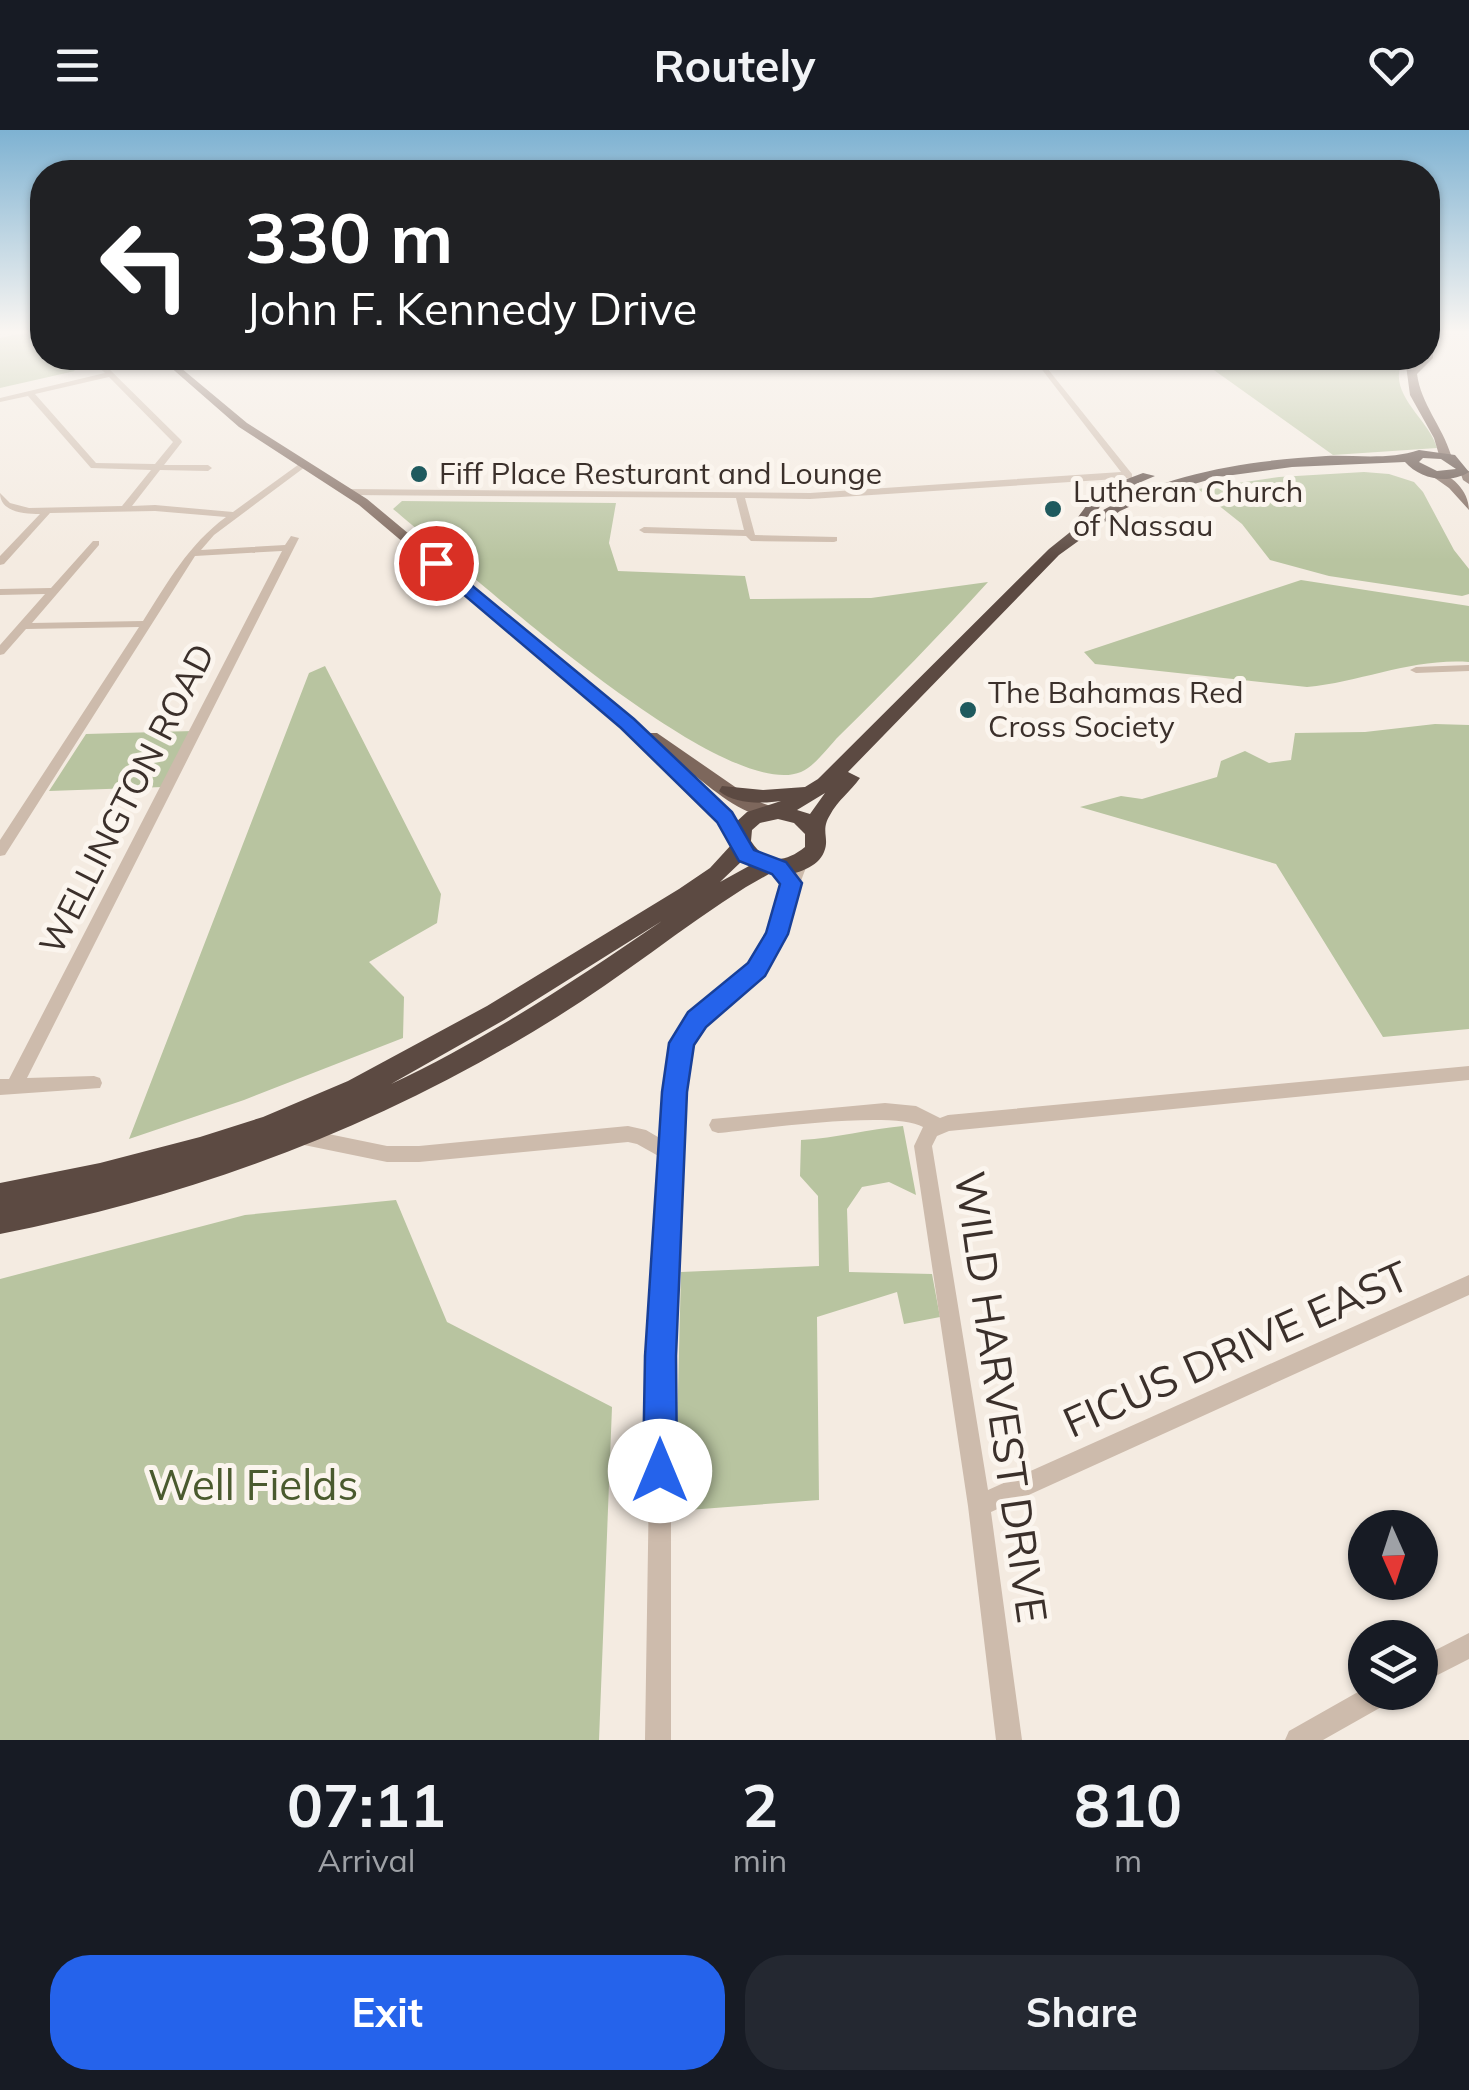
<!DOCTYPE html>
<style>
body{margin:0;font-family:Mulish,sans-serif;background:#242831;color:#f1f3f6;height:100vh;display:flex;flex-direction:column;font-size:38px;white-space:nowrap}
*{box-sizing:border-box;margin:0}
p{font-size:32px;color:#9ea1a6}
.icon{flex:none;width:55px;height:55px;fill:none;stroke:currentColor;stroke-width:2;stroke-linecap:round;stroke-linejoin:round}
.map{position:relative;height:1610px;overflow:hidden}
.details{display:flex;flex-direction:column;background:#171b24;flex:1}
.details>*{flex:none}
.guide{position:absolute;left:30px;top:30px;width:1410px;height:210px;border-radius:40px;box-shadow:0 2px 8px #0004;background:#202124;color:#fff;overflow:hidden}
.needle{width:65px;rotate:177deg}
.buttons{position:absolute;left:1348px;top:1380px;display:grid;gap:20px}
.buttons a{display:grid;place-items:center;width:90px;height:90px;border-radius:50%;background:#171b24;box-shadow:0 2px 8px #0004;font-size:50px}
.pin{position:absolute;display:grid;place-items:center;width:85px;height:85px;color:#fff;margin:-42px;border:5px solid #fff;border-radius:50%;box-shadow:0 2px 10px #0007}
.me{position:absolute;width:110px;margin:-55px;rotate:0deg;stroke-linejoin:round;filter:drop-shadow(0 0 8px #0008)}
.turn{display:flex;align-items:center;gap:35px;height:210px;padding:0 50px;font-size:45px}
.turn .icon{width:130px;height:130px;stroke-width:2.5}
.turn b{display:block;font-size:70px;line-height:85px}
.eta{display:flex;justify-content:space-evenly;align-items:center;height:170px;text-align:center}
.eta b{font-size:60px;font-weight:700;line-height:70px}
.button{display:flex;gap:20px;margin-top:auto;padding:20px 50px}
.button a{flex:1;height:115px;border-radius:40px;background:#2563eb;color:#fff;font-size:40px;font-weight:700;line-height:115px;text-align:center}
.button a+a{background:#242831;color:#f1f3f6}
header{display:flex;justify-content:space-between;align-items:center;height:130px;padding:0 50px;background:#171b24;font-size:45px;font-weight:700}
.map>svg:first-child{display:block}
</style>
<header><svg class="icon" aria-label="menu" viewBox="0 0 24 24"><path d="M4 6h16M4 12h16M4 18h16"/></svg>Routely<svg class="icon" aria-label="heart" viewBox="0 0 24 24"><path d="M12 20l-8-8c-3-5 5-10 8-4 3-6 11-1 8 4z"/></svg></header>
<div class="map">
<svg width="1469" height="1610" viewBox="0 0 1469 1610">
<rect width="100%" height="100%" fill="#f4ebe1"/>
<path fill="#b8c4a0" d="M18 204H38L42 209V228H62L75 241 0 258V208Z
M1197 228H1404C1384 263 1428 287 1437 318L1333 325Z
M1364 342 1389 344 1414 352 1423 362 1454 420 1469 439V464L1462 466 1329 446 1270 430 1242 394 1198 359 1279 347Z
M402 371 616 373 609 413 618 441 745 446 750 469 871 468 988 452C940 505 890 556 839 606 829 616 814 637 801 642 722 675 459 433 393 379Z
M1301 450 1469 476V532C1412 528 1362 552 1307 557L1095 534 1084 522Z
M325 536 441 764 437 793 369 832 404 867 403 908 244 970 129 1009 309 543Z
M1435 594 1469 595V899L1383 907 1276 734 1080 677 1121 666 1142 669 1217 647 1221 631 1245 621 1269 633 1291 630 1295 603 1365 602Z
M193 601 163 657 49 661 86 604Z
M903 996 916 1065 889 1052 862 1057 847 1079 849 1142 932 1144 940 1187 904 1194 897 1162 817 1187 819 1370 675 1381 681 1142 819 1136 818 1066 800 1046 801 1010C837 1008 868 999 903 996Z
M396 1070 447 1192 612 1277 599 1610H0V1149L245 1085Z"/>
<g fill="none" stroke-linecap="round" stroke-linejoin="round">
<path fill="#cdbbac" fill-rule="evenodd" d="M90 228H98L181 310 182 312 164 335H208L212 338 208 341 160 340 132 376 155 375 233 382 302 332 305 333V337L214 405 201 420 285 415 291 406 299 408 27 948 94 946 100 948 102 953 100 958 0 965V949H9L282 421 195 426 5 725 0 726V710L139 497 26 499 4 524 0 525V515L45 464 0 465V459L51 458 93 411H99V415L32 493 143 491C168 452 188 415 226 387L155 381 50 383 4 434 0 435V426L40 384C24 384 0 382 0 363L10 373 29 378 122 376 151 340 91 338 28 266 0 272V268L105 243ZM109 247 173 312 155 334 96 333 35 264Z
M884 228H893L898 231 894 233Z
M1033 228H1039L1132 344V348L810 369 745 368 755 405 837 407V411L834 412 751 411 746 406 644 403 639 400 644 397 744 400 736 368 349 365 344 362 349 359 810 363 1121 342Z
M1469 535V541L1416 543 1410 540 1416 537Z
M801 728 808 733C793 767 789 805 767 836 750 860 722 872 703 895 693 907 689 922 684 938L671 1226V1610H645L651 1226 662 1028 637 1014 628 1012 419 1032H387L304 1015 298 1013 295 1007 298 1001 304 999 387 1016H419L628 996 646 1000 663 1010C666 962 663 908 703 874 723 858 745 845 760 822 778 795 781 759 796 729Z
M1469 936V950L949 1001 937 1006 932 1016 988 1360 1469 1145V1165L991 1382 1022 1610H996L968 1376 914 1016 923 997C893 980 760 999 718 1003L712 1001 709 995 712 989 885 973 916 976 940 988 948 985Z
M1469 1503V1529L1420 1554V1528Z
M1365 1558V1562H1395L1392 1571 1323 1610H1285L1289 1601Z"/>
<path fill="#7d675c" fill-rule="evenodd" d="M1428 214 1433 217V228L1417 244C1421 274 1442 296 1451 325L1445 328 1439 325 1434 308 1410 265 1405 228H1414L1416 234 1428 228Z
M160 228H169L247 293 367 369 648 603H657L754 670 776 678 779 682 776 686C745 691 710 656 686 639L731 683 748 712 739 719 733 717 718 691 622 597 359 375 239 297Z
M1459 339 1469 341V354L1463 350Z
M1432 342C1451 342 1469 361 1469 380L1449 358 1432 346Z"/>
<path fill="#5c4a42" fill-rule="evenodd" d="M1419 320 1455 325 1469 342C1448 355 1420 349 1405 332L1292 337 1218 347 1153 366 1120 381 1059 425 848 642 860 648C851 661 837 671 830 685 820 701 830 708 824 722 817 740 787 748 769 744L746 757C681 798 622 847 557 887 385 995 199 1065 0 1104V1053L100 1033 200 1007 263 987 348 951 487 876 679 759 710 738 732 714 735 693 747 682 781 671C761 674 734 674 719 661L722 656 763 660 805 657 818 649 1049 419 1084 391 1078 387 1098 360 1143 343 1155 346 1108 366 1093 386C1163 343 1245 331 1326 326 1357 325 1390 330 1419 320ZM1423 328 1441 329 1456 339 1437 341 1419 332ZM825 663 810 684 797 680ZM778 689 794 693 805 704V717C785 733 766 735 751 711L752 700 760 693ZM742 731 749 736 720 752ZM662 791C574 851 487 909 391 954L504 890Z"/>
</g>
<linearGradient id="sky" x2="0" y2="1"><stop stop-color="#7eb2d2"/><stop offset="0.47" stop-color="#faf6f2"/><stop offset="1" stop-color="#faf6f2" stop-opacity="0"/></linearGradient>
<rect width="1469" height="430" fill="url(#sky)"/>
<path fill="#2563eb" stroke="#184099" stroke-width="2.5" d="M430 430H441L634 589 732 682 754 720 786 732 802 753 788 804 765 846 706 897 694 915 687 962 676 1226 677 1341 672 1353 660 1358 648 1353 643 1341 645 1226 662 962 669 913 688 882 748 833 766 803 780 754 772 744 739 731 717 692 621 598 430 436Z"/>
<g fill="#1f5a5e" stroke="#fbf5ee" stroke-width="4">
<circle cx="419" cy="344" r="10"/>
<circle cx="1053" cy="379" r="10"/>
<circle cx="968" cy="580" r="10"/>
</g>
<g text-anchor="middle" stroke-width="10" stroke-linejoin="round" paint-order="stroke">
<g font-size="30" fill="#3b302b" stroke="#fbf5ee" text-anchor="start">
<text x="439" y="354">Fiff Place Resturant and Lounge</text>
<text x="1073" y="372">Lutheran Church<tspan x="1073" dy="34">of Nassau</tspan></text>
<text x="988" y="573">The Bahamas Red<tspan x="988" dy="34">Cross Society</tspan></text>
</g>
<g font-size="35" fill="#3b302b" stroke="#fbf5ee">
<text transform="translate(127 669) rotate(-63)" y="12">WELLINGTON ROAD</text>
</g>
<g font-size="42" fill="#3b302b" stroke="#fbf5ee">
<text transform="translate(1236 1219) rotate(-24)" y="15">FICUS DRIVE EAST</text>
<text transform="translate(1001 1267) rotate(82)" y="15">WILD HARVEST DRIVE</text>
</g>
<g font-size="42" fill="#4a5a2e" stroke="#fbf5ee">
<text x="253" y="1370">Well Fields</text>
</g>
</g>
</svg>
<div class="buttons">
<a><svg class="needle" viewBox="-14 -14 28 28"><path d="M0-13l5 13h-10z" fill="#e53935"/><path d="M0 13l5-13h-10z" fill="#9ea1a6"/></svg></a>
<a><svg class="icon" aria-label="layers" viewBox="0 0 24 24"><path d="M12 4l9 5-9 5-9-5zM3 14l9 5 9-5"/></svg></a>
</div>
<div class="pin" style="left:436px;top:433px;background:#d93025"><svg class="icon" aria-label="arrive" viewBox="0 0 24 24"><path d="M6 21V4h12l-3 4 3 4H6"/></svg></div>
<svg class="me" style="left:660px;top:1341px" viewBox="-20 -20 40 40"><circle r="19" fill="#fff"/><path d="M0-13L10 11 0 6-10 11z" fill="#2563eb"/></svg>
<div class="guide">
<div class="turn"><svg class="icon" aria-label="left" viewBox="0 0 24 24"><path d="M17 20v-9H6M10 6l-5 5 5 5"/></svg><div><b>330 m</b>John F. Kennedy Drive</div></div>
</div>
</div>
<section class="details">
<div class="eta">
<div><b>07:11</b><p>Arrival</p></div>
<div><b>2</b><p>min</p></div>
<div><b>810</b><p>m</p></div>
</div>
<div class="button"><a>Exit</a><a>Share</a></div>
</section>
